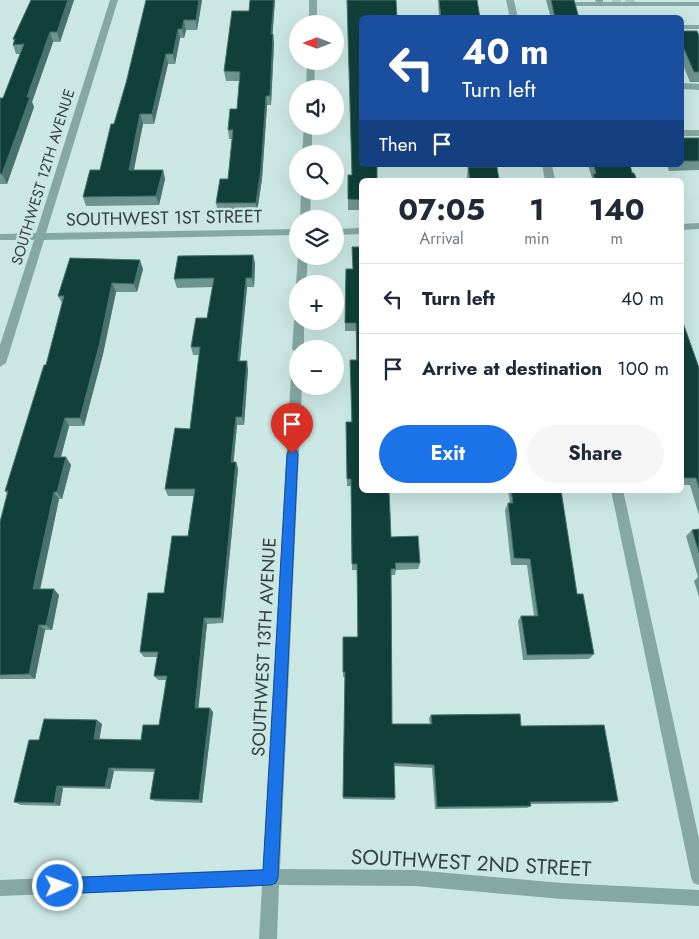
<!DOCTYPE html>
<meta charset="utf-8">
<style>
body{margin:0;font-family:Jost,sans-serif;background:#f6f6f7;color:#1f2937;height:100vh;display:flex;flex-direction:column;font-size:19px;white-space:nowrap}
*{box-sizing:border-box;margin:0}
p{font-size:16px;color:#747a83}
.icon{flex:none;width:28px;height:28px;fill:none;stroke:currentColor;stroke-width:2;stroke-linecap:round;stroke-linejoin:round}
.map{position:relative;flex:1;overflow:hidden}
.side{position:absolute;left:359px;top:178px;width:325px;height:315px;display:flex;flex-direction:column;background:#fff;border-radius:8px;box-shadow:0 5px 20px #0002}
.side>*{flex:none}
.banner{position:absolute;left:359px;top:15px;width:325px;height:152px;border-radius:8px;box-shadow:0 5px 20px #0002;background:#1a4fa0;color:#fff;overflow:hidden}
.needle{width:32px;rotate:270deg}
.buttons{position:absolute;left:289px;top:15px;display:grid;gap:10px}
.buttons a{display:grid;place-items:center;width:55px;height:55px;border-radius:50%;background:#fff;box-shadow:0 5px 20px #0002;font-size:25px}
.pin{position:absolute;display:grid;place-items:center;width:42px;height:42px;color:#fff;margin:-51px -21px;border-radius:50% 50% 50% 0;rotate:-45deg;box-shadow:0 0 5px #0007}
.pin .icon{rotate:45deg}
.me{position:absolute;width:55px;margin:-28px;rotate:88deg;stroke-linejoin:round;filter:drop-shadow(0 0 4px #0008)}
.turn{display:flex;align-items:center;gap:18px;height:105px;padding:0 20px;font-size:22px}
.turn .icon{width:65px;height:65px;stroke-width:2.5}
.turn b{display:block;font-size:35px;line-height:42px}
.then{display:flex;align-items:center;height:48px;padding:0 20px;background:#0003;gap:10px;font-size:19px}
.eta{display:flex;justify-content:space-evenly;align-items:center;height:85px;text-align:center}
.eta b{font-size:30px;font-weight:700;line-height:35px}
.action{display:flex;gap:10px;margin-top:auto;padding:10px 20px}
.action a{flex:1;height:58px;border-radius:30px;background:#1a73e8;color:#fff;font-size:20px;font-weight:700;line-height:58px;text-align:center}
.action a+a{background:#f6f6f7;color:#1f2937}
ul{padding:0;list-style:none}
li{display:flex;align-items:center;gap:15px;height:70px;padding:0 20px;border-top:1px solid #e0e1e3}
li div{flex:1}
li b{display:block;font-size:19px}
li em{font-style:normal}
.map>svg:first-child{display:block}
</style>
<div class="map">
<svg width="699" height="939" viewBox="0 0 699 939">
<rect width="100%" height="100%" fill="#cae7e3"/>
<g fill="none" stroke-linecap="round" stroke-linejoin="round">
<path stroke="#acc6c2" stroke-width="9" stroke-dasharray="9 4.5" stroke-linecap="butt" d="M612 0 637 1"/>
<path fill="#86a8a3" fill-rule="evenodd" d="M110 0H118L46 233 298 229V235L44 240 6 363 0 367V345L34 240H0V234L36 233Z
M309 0H317V24H309Z
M506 0H514L518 18H510Z
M595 0H603V2H699V6H559L555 4 559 2H596Z
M681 25H699V29H681Z
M307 61H315L314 89H306Z
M681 83 699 84V90L681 89Z
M304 126H312V154H302Z
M681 130H699V136H681Z
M542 165H552L555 180H545Z
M301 191H311L310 219H300Z
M699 223V229L681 230V224Z
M361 228V234L335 235V229Z
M298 256H308L306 284H298V287L296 284Z
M298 317V321H304V349H298V386H302L280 869 415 870 562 883 699 890V906L562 899 415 886 279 885 277 939H259L262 886 0 896V880L263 869 292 357 297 353 292 349 294 321Z
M611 490H623L699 839V885L693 883 691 877Z"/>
</g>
<path fill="#6e948f" d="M31 0H74L60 42H53L32 102 34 107 7 184H0V98H3L20 54H16L13 45 14 41 13 39Z
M202 0 197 30H186L184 38H180L175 64H168L154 124H143L133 170H163L165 179 159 205 86 206 83 197 100 170 126 83Z
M275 0 272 34 274 43 271 105H267L262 179 257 212H218L216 203 228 179 232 139H229L228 130 237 109 240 81H226L224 71 249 11Z
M438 0H477L480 18H439Z
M546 0H574L579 18H551Z
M361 18V210H348V175H352Z
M681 31 699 36V82H690L681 60Z
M681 138H699V170L669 171 667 165H681Z
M480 165H506L505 166 480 167Z
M588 165H630L632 173 637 180H591L592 178Z
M468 167 499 180H467V176Z
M253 255 255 264 254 287H247L240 361 248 369 244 425H237L233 462H236L238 469 223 623 207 624 198 708 213 712 202 803 155 801 150 799 154 772 114 771 110 789 63 788 60 806 21 805 14 802 39 740 97 720 102 724 99 739 141 740 159 725 166 680H158L154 676 157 657H144L140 652 164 593 188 536 194 496H168L165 489 190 429 199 355H193L191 347 207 318 213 287 177 288 174 279Z
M143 269 137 292H116L103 354 84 426H69L61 457 71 465 62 499H59L40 589 59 595 52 630H45L35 679H0V522L7 494 5 491 46 365 62 303 58 296Z
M346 269H352L391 537 420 563 418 569 396 570 395 575H391L392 724H430L429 718 431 715 521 726 618 801 612 803 531 804V806L527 808 435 809 432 768 394 766 395 798 394 800 343 799 345 677H343V637H357V570H352L351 486H347V479L356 360V331H345Z
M681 317 699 368V515L690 485H681Z
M508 490H561L577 594 594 654 589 659 523 660 518 621 521 616H534L527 565H511L505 510 508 503H510Z
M699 529V597L694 581 698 577 686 536 692 530Z"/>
<path fill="#48726d" d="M68 0H74L60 42 57 32Z
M199 0H202L197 30 196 20Z
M274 0H275L272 43 271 34Z
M184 20 186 30 184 38 182 29Z
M178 29 180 38 175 64 173 54Z
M50 32 53 42 32 102 34 107 7 184 2 174 27 97Z
M273 34 274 43 271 105 270 96Z
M166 54 168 64 154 124 152 114Z
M266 96 267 105 262 179 257 212 256 203Z
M140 114 143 124 132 180 129 170Z
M163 170 165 179 159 205 156 196Z
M253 255 255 264 254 287 252 278Z
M140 260 143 269 137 292 134 284Z
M246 278 247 287 239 369 238 361Z
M112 283 116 292 103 354 84 426 80 418Z
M247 361 248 369 244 425 242 417Z
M236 417 237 425 233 469 231 462Z
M65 418 69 426 59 464 54 457Z
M66 457 71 465 62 499 57 492Z
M236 462 238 469 223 623 221 618Z
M54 492 59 499 39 595 33 589Z
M54 589 59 595 52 630 46 625Z
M204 618 207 624 198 712 195 708Z
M39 625 45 630 35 679 29 674Z
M210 708 213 712 202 803 199 800Z
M97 720 102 724 99 742 94 739Z
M109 768 114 771 110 789 105 787Z
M57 786 63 788 60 806 54 803Z"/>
<path fill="#11403b" stroke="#48726d" d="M31 0H68L57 32H50L27 97H30L2 174H0V98H3L24 44 13 45 15 39H13Z
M146 0H199L196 20H184L182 29H178L173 54H166L152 114H140L129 170H163L156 196 83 197 90 170H100L111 124H114L126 83Z
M250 0H274L271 34H273L270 96H266L261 169 256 203H216L220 179H228L233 130H228L230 109H237L240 72 224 71 232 11H249Z
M347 0H396L397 18H361V165H377V180H361V200L348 199V175H352Z
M439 0H477L480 18H441Z
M551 0H574L579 18H555Z
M681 31H697L699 36V72H694L681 42Z
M681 138H699V161H681Z
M594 165H630L632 173H634L637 180H595L593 174H596Z
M468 167H497L499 180H470Z
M352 247H361V490H389L391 537 418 536 420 563H395L396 569H391L392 724H432L431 715 520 714 521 726 604 725 618 801 530 802 531 806 437 807 434 765 394 763 395 798 343 797 345 672H343V637H358L357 564H352L351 479H347L346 422H352L350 360H357L356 323H345L346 269H353Z
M253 255 252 278H246L238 361H247L242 417H236L231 462H236L221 618H204L195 708H210L199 800 150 799 155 769 109 768 105 787 57 786 54 803 14 802 29 740H39L44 719 97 720 94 739 141 740 143 725H159L167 676H154L158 652H140L148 593H164L172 536H188L195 489H165L175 428 190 429 200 347H191L196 318H207L214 278 174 279 178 256Z
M70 258 140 260 134 284 112 283 99 346 80 418H65L54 457H66L57 492H54L33 589H54L46 625H39L29 674 0 675V522L8 491H5L44 365H46L64 296H58Z
M681 317 699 368V488L696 478H682L681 477Z
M511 490H561L577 594H583L594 654 527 655 521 616H538L530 559 514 558 508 503H513Z
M699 529V553L692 530Z"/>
<path fill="#1a73e8" stroke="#114b97" d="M292 449 296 450 298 454 278 878 276 883 271 885 58 894 53 891 50 886 53 880 58 878 263 870 287 454 289 450Z"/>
<g text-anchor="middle" stroke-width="5" stroke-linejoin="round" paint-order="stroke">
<g font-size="15" fill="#34403e" stroke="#cae7e3">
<text transform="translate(43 177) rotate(-73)" y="5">SOUTHWEST 12TH AVENUE</text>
</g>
<g font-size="18" fill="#34403e" stroke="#cae7e3">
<text transform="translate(164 218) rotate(-1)" y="6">SOUTHWEST 1ST STREET</text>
<text transform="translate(264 647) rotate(-87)" y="6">SOUTHWEST 13TH AVENUE</text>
</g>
<g font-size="21" fill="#34403e" stroke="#cae7e3">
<text transform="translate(471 863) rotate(3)" y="7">SOUTHWEST 2ND STREET</text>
</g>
</g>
</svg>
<div class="buttons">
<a><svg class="needle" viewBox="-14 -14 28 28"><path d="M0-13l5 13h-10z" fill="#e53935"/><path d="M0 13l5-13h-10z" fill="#747a83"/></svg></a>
<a><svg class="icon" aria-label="sound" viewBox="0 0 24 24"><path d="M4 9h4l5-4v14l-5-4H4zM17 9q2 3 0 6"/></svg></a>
<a><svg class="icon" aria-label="search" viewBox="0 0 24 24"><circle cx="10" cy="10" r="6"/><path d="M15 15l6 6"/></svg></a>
<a><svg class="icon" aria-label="layers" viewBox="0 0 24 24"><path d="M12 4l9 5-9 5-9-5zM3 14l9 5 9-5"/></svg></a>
<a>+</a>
<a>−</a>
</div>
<div class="pin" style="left:292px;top:454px;background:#d93025"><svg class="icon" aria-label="arrive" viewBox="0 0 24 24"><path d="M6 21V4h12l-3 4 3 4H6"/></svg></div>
<svg class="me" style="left:58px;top:886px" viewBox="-20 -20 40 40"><circle r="17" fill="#1a73e8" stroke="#fff" stroke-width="3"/><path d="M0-11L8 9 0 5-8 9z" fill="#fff"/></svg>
<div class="banner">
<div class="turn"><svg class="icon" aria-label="left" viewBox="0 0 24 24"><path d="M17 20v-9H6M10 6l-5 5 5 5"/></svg><div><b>40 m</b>Turn left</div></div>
<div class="then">Then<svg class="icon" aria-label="arrive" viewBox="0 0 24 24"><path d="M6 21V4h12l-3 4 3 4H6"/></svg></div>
</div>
<section class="side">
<div class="eta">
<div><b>07:05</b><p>Arrival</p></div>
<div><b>1</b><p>min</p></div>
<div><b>140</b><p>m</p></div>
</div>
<ul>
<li><svg class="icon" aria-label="left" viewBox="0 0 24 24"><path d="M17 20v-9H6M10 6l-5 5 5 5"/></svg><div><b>Turn left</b></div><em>40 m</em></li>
<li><svg class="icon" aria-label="arrive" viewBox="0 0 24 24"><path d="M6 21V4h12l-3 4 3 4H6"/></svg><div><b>Arrive at destination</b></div><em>100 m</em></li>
</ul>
<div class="action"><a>Exit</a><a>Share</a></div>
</section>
</div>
